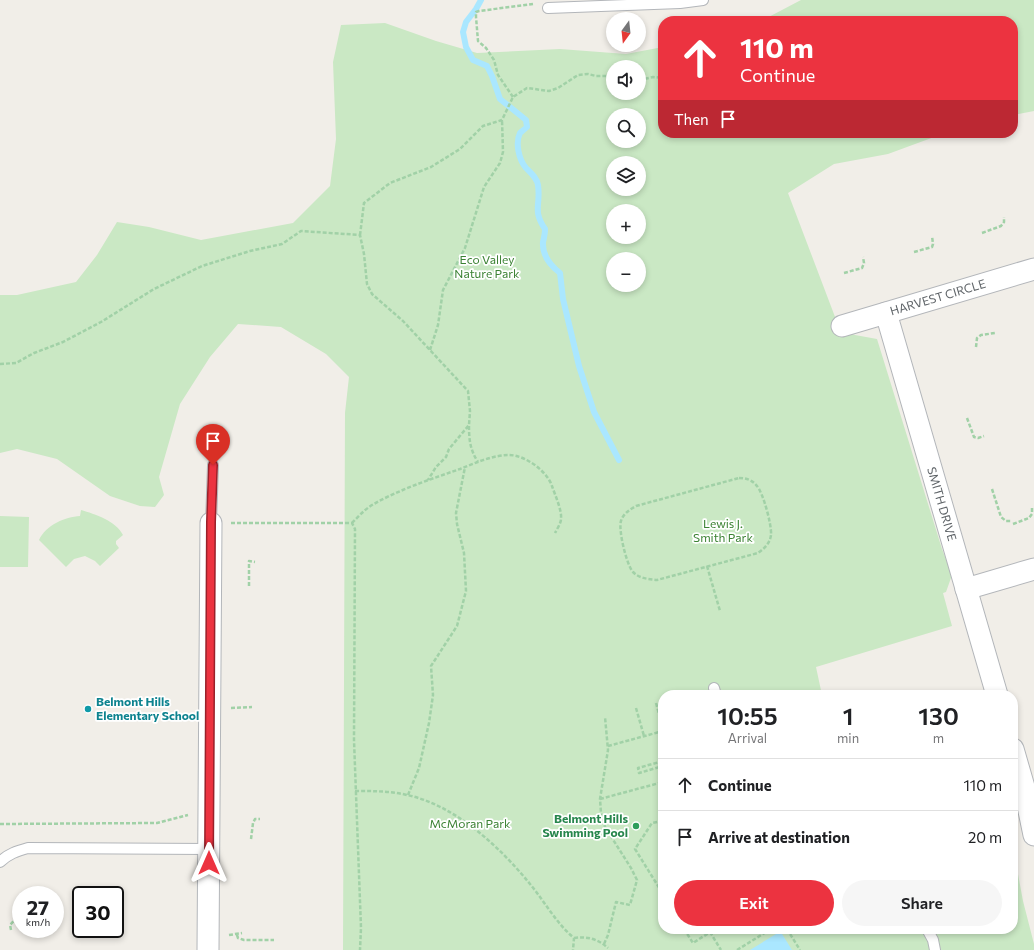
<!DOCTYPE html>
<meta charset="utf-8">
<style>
body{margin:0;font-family:Commissioner,sans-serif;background:#f6f6f6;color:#202124;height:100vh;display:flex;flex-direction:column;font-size:15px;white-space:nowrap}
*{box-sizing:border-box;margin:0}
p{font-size:13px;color:#757577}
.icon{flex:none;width:22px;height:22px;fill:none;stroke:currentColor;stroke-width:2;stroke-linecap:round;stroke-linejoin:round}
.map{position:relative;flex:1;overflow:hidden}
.panel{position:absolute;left:658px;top:690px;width:360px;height:244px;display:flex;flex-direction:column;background:#fff;border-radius:16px;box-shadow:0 2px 6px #0003}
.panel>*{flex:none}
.top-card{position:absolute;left:658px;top:16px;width:360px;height:122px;border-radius:16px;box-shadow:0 2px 6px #0003;background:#ec3340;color:#fff;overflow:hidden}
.needle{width:26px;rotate:195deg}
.fabs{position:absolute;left:606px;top:12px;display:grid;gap:8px}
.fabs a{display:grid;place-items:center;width:40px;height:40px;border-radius:50%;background:#fff;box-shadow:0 2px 6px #0003;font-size:20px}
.speed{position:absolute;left:12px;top:886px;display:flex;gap:8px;font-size:20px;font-weight:700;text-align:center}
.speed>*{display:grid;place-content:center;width:52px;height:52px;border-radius:50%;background:#fff;box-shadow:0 2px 6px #0003;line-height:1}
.speed small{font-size:10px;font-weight:400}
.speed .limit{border:2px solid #111;border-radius:6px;background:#fff;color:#111}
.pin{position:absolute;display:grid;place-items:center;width:34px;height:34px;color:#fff;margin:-41px -17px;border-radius:50% 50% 50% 0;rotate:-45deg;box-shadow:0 0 4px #0007}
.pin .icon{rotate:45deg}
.me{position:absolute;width:44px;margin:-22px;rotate:0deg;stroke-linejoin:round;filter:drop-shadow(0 0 3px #0008)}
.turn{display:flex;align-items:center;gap:14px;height:84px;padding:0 16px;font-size:18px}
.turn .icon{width:52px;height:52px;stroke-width:2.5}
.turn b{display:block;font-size:28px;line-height:34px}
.then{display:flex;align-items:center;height:38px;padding:0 16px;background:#0003;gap:8px;font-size:15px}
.eta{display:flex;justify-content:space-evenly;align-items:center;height:68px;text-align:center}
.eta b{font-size:24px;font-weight:600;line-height:28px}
.cta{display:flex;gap:8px;margin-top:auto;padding:8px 16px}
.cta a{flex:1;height:46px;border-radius:24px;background:#ec3340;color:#fff;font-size:16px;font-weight:600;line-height:46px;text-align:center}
.cta a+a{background:#f6f6f6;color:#202124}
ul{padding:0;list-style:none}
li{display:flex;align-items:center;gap:12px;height:52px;padding:0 16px;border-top:1px solid #e0e0e0}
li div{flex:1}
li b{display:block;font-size:15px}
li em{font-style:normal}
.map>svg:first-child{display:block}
</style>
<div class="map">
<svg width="1034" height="950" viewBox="0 0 1034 950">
<rect width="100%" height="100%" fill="#f1eee8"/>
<path fill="#cae8c4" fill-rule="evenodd" d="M801 0H1034V111L1013 115V21H761Z
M385 23 436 41 477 53 560 49 626 54 663 47V133H945L888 154 834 164 788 193 840 330 855 335 877 339 942 549 952 575 946 592 943 593 952 626 816 667 822 695H663V929H1013V847L1023 901 1034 944V950H343L345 413 349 377 326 354 281 327 238 324 210 357 180 404 159 477 164 495 155 507 140 506 110 496 57 459 17 449 0 453V295H17L76 282 97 255 117 222 149 227 201 240 293 223 330 186 336 139 333 62 341 25ZM613 67H639V93H613ZM613 115H639V141H613ZM613 163H639V189H613ZM613 211H639V237H613ZM613 259H639V285H613Z
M81 510C95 514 116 521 123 535L116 541V544L119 548 100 566 95 561 85 556 74 559 66 567 39 540C46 525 65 517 80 516Z
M0 516 29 517 28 567H0Z"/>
<path fill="#aae7ff" d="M776 929H779L792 950H750L776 934 774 931Z"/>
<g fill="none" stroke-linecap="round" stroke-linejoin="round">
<path stroke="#aae7ff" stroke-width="6" d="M481 0 476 9 466 22 463 32 466 47 473 60 487 66 492 76 500 99 526 120 527 127C525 129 522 131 520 133 515 143 519 160 526 168 531 173 537 178 538 185 541 205 532 210 545 229 545 234 544 238 543 242 542 255 551 266 560 273L563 299 579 366 594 412 619 460"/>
<g stroke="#b3b6ba" stroke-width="12">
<path id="lane" d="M548 8 680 3 703 0
M211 523 213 465
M714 688 716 695
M0 862C8 854 17 851 28 848L209 849
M927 929 933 940 935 950"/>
</g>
<g stroke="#b3b6ba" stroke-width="23">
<g id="street">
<path id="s1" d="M886 313 997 695"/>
<path id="s2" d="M842 326 1034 269"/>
<path d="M966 589 1034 569"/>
<path d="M1013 749 1024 787 1034 835"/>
<path d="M208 950 211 523"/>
</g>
</g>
<path stroke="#a1d1a7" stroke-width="2.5" stroke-dasharray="4 2" stroke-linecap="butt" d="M639 80 653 77 663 78
M513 97 498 75 494 60 486 48 478 41 476 17V12L479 11 533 4
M982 233 1001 226 1004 222V217
M360 235 364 203 390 183 431 167 460 149 483 126 502 120 513 97 527 88 549 91 558 88 578 75 588 74 596 76H613
M914 252 932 247 933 244 932 236
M844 273 862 268 864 263 863 257
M976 347 977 338 981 335 995 333
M430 350 438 325 443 290 465 248 484 187 500 163 503 152 502 120
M0 364 16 363 34 353 63 342 101 322 154 289 202 266 250 251 282 244 301 231 360 235 364 254 367 284 372 294 403 321 468 391 470 411 469 425 449 449 446 457 436 467 428 480
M967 418 974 437 978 438 984 436
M469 426C469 439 470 450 478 462
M739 478C746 478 752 480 756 485 763 491 772 526 771 535 770 543 765 548 758 553L657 580C649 579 640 579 633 572 627 566 618 530 621 521 623 514 629 510 636 506Z
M992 489 1001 517 1006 521H1012
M231 523H352L355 529 354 740 361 928 360 950
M352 523C358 517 364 510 372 505 398 490 431 479 460 469 475 463 493 455 509 455 525 455 547 471 552 486 555 495 562 510 561 519 561 523 557 529 555 533
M1013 524 1029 518 1032 514V508
M707 566 720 611
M249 586V561L255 562
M656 703 663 728
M231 708 252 707
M636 708 644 736
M608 746 663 731
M663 761 638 768 639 773 663 766
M355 791C373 791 390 791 407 795 455 805 500 847 530 884 545 902 556 923 574 938L573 950
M408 795 419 768 429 723 433 695 431 666 457 626 466 591 464 553 457 524 456 513 465 467
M600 799 663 782
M663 821 652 823 635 849 663 894
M0 824 157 823 188 815
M251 839 253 823 255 819H260
M684 929 693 943 715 929
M787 929 800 950
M11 930 10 925 21 913
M710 932 721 950
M229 935 242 933
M237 935 238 938 244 940H274
M574 938C587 936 598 939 608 948
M604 944 608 935 616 902 630 905 637 880 631 868 605 827 601 813 600 799 608 750 605 717
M737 950 771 929"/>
<use href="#lane" stroke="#fff" stroke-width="10"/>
<use href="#street" stroke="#fff" stroke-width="21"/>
</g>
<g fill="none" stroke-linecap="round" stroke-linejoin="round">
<g stroke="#99212a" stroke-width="10">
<path id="route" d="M209 863 211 522 213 465"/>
</g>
<use href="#route" stroke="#ec3340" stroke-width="7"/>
</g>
<circle fill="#0f9aa8" stroke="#fff" stroke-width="1.5" cx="88" cy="709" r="4"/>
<circle fill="#2e9e5b" stroke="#fff" stroke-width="1.5" cx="636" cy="826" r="4"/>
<g text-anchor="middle" stroke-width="3.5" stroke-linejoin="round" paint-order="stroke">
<g font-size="12" fill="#3b8233" stroke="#fff">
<text x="487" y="264">Eco Valley<tspan x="487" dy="14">Nature Park</tspan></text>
<text x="723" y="528">Lewis J.<tspan x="723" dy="14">Smith Park</tspan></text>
<text x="470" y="828">McMoran Park</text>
</g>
<g font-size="12" fill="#5f6468" stroke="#fff">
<text dy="4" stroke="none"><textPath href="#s2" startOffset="100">HARVEST CIRCLE</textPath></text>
<text dy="4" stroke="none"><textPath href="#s1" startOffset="199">SMITH DRIVE</textPath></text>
</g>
<g font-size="12" font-weight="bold" fill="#0d838f" stroke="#fff" text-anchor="start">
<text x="96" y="706">Belmont Hills<tspan x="96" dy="14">Elementary School</tspan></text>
</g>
<g font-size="12" font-weight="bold" fill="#27864d" stroke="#fff" text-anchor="end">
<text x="628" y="823">Belmont Hills<tspan x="628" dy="14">Swimming Pool</tspan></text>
</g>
</g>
</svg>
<div class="fabs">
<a><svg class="needle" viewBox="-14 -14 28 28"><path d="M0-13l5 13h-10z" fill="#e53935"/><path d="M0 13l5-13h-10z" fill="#757577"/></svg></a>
<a><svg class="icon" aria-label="sound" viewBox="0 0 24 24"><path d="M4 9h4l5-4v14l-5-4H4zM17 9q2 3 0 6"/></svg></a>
<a><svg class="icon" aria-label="search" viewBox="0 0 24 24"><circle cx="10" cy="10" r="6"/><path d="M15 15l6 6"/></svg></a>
<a><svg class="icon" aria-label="layers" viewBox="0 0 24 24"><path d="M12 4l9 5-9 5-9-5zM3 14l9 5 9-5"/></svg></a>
<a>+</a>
<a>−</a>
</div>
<div class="speed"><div>27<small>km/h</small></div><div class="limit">30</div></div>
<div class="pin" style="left:213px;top:465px;background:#d93025"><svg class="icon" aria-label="arrive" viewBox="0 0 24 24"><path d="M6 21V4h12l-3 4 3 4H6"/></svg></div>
<svg class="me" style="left:209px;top:863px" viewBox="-20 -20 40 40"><path d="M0-17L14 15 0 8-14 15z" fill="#ec3340" stroke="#fff" stroke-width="4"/></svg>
<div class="top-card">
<div class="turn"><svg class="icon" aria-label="ahead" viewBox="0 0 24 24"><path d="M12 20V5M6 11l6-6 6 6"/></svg><div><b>110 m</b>Continue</div></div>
<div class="then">Then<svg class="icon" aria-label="arrive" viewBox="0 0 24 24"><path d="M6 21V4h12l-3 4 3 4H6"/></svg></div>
</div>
<section class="panel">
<div class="eta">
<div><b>10:55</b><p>Arrival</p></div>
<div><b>1</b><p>min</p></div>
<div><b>130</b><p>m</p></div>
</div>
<ul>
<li><svg class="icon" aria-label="ahead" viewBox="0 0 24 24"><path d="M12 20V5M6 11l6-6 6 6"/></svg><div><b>Continue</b></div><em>110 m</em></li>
<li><svg class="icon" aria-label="arrive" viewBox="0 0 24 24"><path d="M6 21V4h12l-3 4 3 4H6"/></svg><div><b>Arrive at destination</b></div><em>20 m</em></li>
</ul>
<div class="cta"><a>Exit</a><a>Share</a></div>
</section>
</div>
